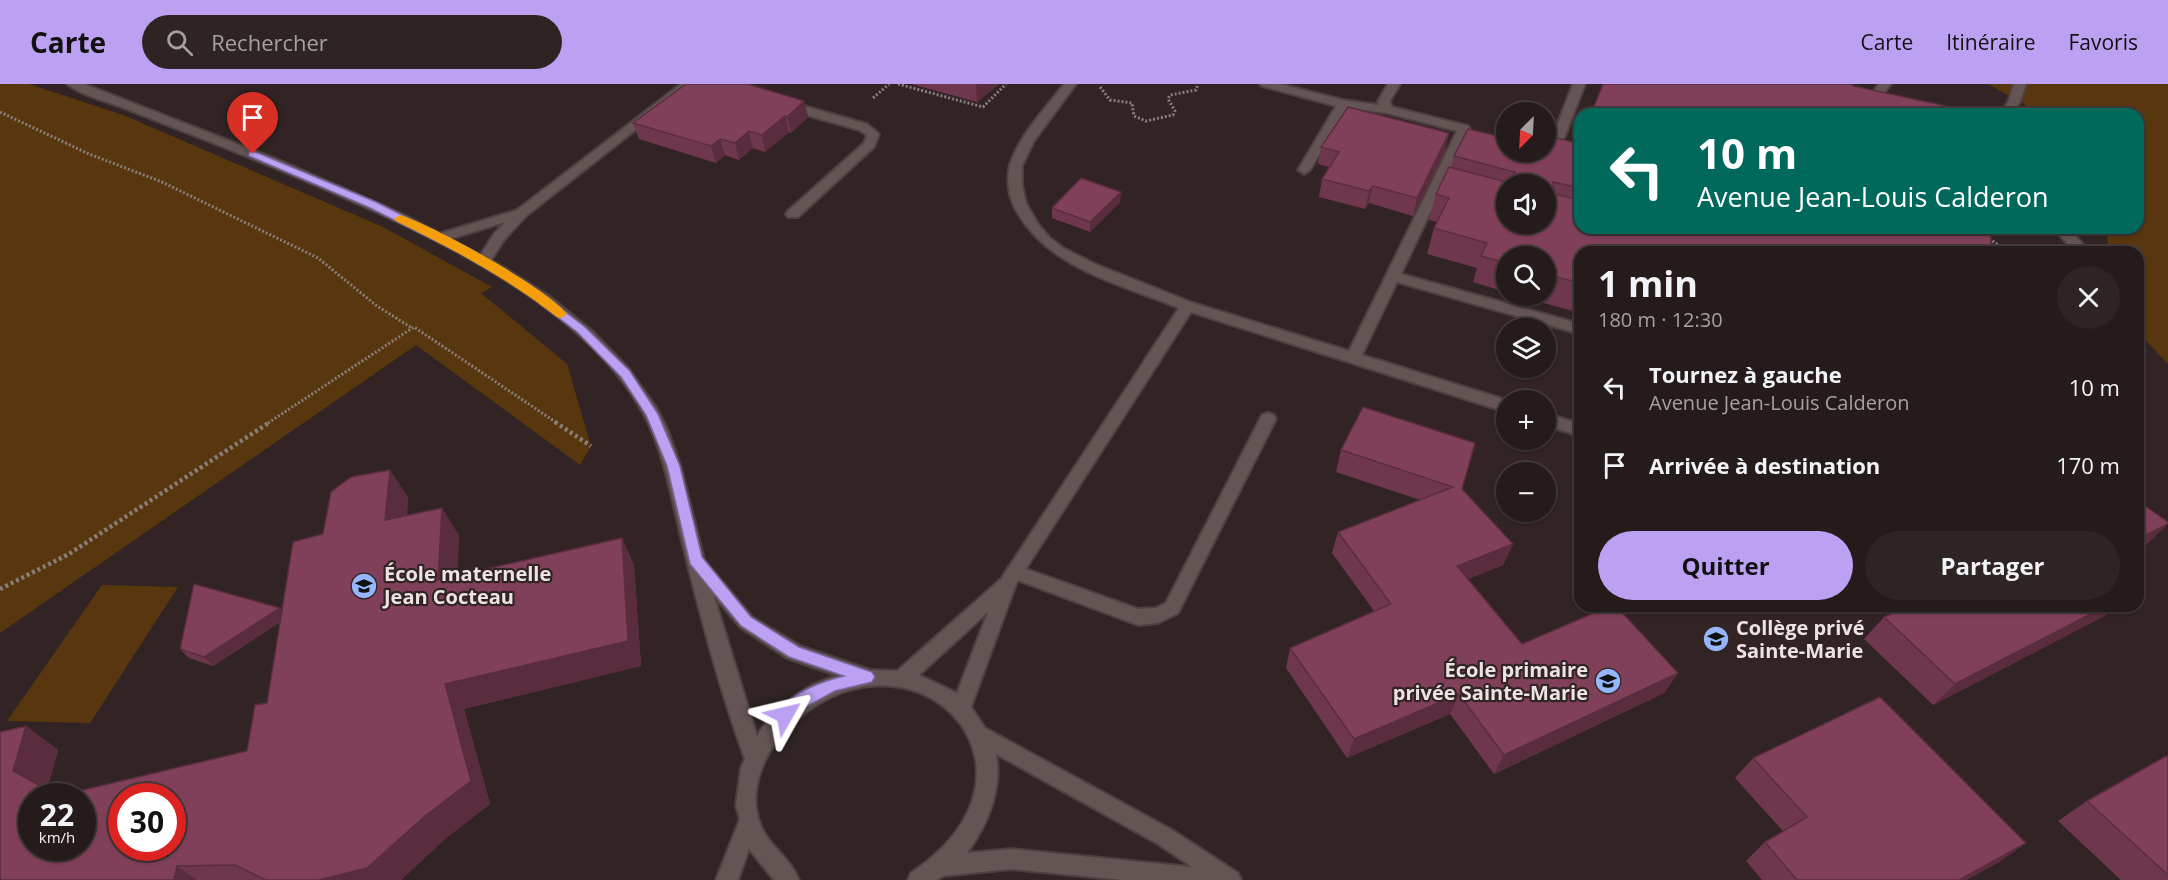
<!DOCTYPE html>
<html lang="fr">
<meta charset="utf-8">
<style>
body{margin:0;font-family:"Open Sans",sans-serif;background:#2e2424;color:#f1f3f6;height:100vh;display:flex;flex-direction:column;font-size:22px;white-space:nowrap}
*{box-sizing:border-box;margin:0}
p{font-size:20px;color:#a4a1a3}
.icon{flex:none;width:33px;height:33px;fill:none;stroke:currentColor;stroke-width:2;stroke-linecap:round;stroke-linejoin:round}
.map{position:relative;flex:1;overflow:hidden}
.side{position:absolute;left:1574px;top:162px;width:570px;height:366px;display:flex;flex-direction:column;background:#261b1b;border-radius:18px;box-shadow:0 2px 4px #0004,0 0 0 2px #42393a}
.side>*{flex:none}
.guide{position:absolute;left:1574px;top:24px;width:570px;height:126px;border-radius:18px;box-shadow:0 2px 4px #0004,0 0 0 2px #42393a;background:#00695c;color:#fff;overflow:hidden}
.needle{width:39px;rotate:204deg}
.buttons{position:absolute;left:1496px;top:18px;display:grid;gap:12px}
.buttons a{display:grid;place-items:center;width:60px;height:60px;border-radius:50%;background:#261b1b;box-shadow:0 2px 4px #0004,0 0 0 2px #42393a;font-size:30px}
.speed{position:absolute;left:18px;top:699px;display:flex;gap:12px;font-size:30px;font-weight:700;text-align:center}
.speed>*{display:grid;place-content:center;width:78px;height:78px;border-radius:50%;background:#261b1b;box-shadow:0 2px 4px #0004,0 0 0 2px #42393a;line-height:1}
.speed small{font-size:15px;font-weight:400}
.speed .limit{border:9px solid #d22;background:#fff;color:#111}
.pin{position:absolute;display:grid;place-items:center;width:51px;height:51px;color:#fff;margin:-62px -26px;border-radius:50% 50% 50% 0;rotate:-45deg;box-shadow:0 0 6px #0007}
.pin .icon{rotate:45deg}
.me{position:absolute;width:66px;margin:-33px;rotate:53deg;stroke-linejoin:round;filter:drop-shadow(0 0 4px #0008)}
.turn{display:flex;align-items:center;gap:21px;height:126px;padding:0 24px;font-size:27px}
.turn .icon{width:78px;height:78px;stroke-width:2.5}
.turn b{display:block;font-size:42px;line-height:51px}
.round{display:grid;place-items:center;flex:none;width:63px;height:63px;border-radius:32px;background:#2e2424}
.headline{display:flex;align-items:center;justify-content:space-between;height:102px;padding:0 24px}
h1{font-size:36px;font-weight:700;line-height:45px}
.cta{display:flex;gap:12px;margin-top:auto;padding:12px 24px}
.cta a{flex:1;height:69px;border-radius:36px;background:#bca0f2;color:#111;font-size:24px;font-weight:700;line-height:69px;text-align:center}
.cta a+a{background:#2e2424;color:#f1f3f6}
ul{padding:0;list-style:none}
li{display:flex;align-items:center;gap:18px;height:78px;padding:0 24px}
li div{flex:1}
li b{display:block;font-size:22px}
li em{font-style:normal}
header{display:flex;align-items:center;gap:36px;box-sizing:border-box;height:84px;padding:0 30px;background:#bca0f2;color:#111}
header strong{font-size:28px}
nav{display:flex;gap:33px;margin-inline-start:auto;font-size:21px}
.search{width:420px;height:54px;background:#2e2424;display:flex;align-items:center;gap:15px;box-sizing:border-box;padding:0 21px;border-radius:33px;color:#a4a1a3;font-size:22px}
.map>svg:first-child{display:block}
</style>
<header>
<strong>Carte</strong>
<div class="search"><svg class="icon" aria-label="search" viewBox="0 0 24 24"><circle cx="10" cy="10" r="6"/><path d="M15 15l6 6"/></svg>Rechercher</div>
<nav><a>Carte</a><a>Itinéraire</a><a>Favoris</a></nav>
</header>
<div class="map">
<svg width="2168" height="796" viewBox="0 0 2168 796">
<rect width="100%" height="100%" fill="#322424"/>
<path fill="#58370e" d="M0 0H29L123 31 383 143 492 203 481 209 567 280 591 362 580 381 416 261 0 549Z
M1988 0H2168V280L2138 248V168H2108L2107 144H2138V30H2041Z
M102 501 178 503 90 639 7 637Z"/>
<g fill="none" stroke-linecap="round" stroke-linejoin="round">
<g stroke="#4c4040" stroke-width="4">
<path id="service" d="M681 0H694L526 132 504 156 488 181 483 182 476 178 494 150 505 138 440 158 433 154 435 151 517 126Z
M1064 0H1076L1034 57 1022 82V101L1026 119 1038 140 1049 153 1063 164 1095 180 1193 219 1349 267 1457 47 1387 29 1347 24 1310 86 1304 90 1298 86 1336 22 1262 2 1260 0H1280L1343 16 1379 21 1378 17 1388 0H1400L1390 17 1392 23 1468 42 1470 45 1401 190 1580 240V250L1397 198 1362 271 1506 316V328L1191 228 1157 281H1147L1144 277 1179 224C1121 200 1051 186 1017 128 1008 113 1005 92 1012 75 1023 47 1046 24 1064 0Z
M1573 0H1585L1565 52 1559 61 1545 65V57L1553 52Z
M1879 0H1891L1880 14 1877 25 1865 24 1863 21Z
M2014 0H2026L2020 18 2012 30H2000L2008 18Z
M786 17 867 40 879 50 874 63 798 133H788L786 130 788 127 864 59 867 51 859 46 782 24 780 21Z
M2053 144H2068L2090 168H2075Z
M1268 329 1274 331 1276 335 1178 529 1158 539 1138 541 1009 493 1006 488 1009 483 1015 481 1138 525 1156 524 1166 519 1260 335 1262 331Z
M1545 329 1580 340V352L1545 341Z"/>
</g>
<g stroke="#4c4040" stroke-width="4">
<path id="minor" d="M67 0H84L281 77 404 131 503 183 550 213 592 247 628 284 657 325 668 347 681 384 704 476 752 533 800 562 870 586 897 587 1001 495 1147 273H1157L1160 277 1157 281 1016 500 971 623 985 644 1172 746 1238 789 1241 796H1123L1011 785 943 792 937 796H908L911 789C1069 683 908 524 787 645 768 664 753 695 756 723 761 761 787 767 799 796H774L749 765 738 796H716L740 735 736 722 741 684 745 675C720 607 701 535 684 465 674 427 668 387 653 350 602 224 421 146 303 96 246 71 187 49 129 26 112 19 80 11 67 0ZM714 512 740 543 787 574 839 592C810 597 771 626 757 652ZM988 528 957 609 919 591ZM996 670 1158 760 1192 783 1011 765 967 769C987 742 1003 704 996 670Z"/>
</g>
<path stroke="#897d7d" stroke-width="3" stroke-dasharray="2 2" stroke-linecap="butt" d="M898 0 983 23 1006 0
M1100 3 1110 16 1132 19 1134 32 1146 37 1173 31 1175 27 1168 15 1170 11 1196 6 1198 0
M873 14 889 0
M0 28 89 70 162 98 318 174 377 222 412 244
M1986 152 2007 168
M268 339 414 243 557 339"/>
<path stroke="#897d7d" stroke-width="4.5" stroke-dasharray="3 3" stroke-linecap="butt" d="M555 338 591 362
M0 505 69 470 270 338"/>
<use href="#service" fill="#645453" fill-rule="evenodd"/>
<use href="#minor" fill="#645453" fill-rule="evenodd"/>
</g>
<path fill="#6f374d" d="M911 0H999L977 18Z
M804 17 808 33 791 49 789 48 765 68 753 64 739 76 725 71 716 79 639 55 633 39Z
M1580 60V229L1519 212H1545V172H1506V208L1473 198 1477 184 1427 170 1434 144 1437 138 1429 136 1436 110 1451 83 1454 72 1506 68Z
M1321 63 1445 67 1413 132 1369 119 1365 125 1319 113 1322 95 1329 83 1318 80Z
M1120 118 1090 148 1052 134V124Z
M1341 366 1462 405 1513 460 1503 481 1468 495 1522 560 1678 589 1664 609 1494 690 1450 630 1347 674 1286 584 1290 564 1374 527 1332 469 1338 448 1420 416 1336 388Z
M408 413 407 431 459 451 457 492 622 454 634 481 641 582 464 625 490 720 446 754 401 796H0L26 642 58 666 47 706 58 712 247 667 267 619 280 538 213 582 189 574 180 565 282 527 323 450Z
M1907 522H2119L2112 528 1933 621 1864 555 1884 533Z
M2168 671V796H2121L2058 737 2087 717Z
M1753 674 2026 759 1999 778 1966 796H1762L1746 777 1765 758 1783 747 1735 694Z"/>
<path fill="#5a2d3e" d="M977 0H999L977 18 976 1Z
M804 17 808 33 791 49 787 33Z
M785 32 789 48 765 68 762 51Z
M749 47 753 64 739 76 735 59Z
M1449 49 1445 67 1413 132 1417 114Z
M720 55 725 71 716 79 711 62Z
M1373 102 1369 119 1365 125 1369 107Z
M1121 108 1120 118 1090 148V138Z
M390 386 408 413 404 462 385 436Z
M442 424 459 451 456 522 438 496Z
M2168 440 2145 462 2138 466V455Z
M622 454 634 481 641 582 464 625 490 720 446 754 401 796H319L445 600Z
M1513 460 1503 481 1449 503 1457 482Z
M2106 522H2119L2112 528 1933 621 1955 600Z
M280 524 288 533 213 582 204 573Z
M1678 589 1664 609 1494 690 1504 671Z
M1459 610 1450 630 1347 674 1354 655Z
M26 642 58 666 46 710 13 687Z
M2026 759 1999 778 1966 796H1959Z
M177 782 197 796H174Z"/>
<path fill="#814059" stroke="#5a2d3e" stroke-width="1.5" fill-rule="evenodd" d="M686 0H748L804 17 787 33 785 32 762 51 749 47 735 59 720 55 711 62 633 39Z
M1603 0H1853V2L1951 23V30H1591Z
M1348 23 1449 49 1417 114 1373 102 1369 107 1322 95 1339 68 1321 63Z
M1468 45 1506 54V68H1545V51L1580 60V104L1553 98 1554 110 1580 116V144H1990L1991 160 2022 168H1580V199L1545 190V172H1506V179L1481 172 1487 159 1434 144 1449 114 1436 110 1449 83 1514 100 1517 98 1515 88 1454 72ZM1506 100H1545V140H1506Z
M1081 94 1121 108 1090 138 1052 124Z
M1363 323 1475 359 1462 405 1513 460 1457 482 1522 560 1610 522H1616L1678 589 1504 671 1459 610 1354 655 1290 564 1391 520 1338 448 1453 403 1341 366Z
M390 386 385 436 442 424 438 496 622 454 628 557 445 600 471 697 425 732 367 784 319 796H266L235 781 177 782 174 796H0V648L26 642 13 687 58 712 247 667 255 621 267 619 293 458 323 450 331 408 351 393ZM32 712H82V764H32ZM122 712H172V764H122Z
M2138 417 2168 438V440L2138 455Z
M194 500 280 524 204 573 180 565Z
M1907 522H2106L1955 600 1884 533Z
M1880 613 2026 759 1959 796H1797L1765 758 1807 733 1753 674Z
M2168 671V791L2087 717Z"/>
<path fill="#bca0f2" stroke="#7a689d" stroke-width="1.5" d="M253 67 376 118 470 165 529 200 585 243 630 287 658 330 680 382 702 473 751 533 799 563 872 588 875 593 872 598 835 607 804 624 785 638 780 636 777 631C787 610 822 597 844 592L789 573 741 542 690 480 667 382 646 331 621 293 577 248 521 205 462 170 368 123 249 72V68Z"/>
<path fill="#f59e0b" d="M400 131C433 141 547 204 567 230L561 234 557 233C507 194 453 165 396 137L394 135Z"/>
<defs>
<g id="school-disc" transform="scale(1.35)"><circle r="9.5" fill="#95b6fd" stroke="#322424"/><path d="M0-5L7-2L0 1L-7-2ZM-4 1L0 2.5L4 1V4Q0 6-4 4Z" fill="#111"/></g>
</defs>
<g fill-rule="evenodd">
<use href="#school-disc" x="364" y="502"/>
<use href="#school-disc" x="1716" y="555"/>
<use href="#school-disc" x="1608" y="597"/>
</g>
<g text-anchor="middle" stroke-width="4.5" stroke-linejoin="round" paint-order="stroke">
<g font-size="20" font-weight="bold" fill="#ece3e2" stroke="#322424" text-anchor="start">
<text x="384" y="497">École maternelle<tspan x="384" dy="23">Jean Cocteau</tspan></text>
<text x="1736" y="551">Collège privé<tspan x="1736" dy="23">Sainte-Marie</tspan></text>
<text x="1588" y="593" text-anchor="end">École primaire<tspan x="1588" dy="23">privée Sainte-Marie</tspan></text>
</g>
</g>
</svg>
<div class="buttons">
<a><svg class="needle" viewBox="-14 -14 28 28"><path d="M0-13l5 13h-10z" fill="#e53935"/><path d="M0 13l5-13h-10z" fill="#a4a1a3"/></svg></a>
<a><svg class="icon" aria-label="sound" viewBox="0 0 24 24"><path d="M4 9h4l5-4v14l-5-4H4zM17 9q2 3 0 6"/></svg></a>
<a><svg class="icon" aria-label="search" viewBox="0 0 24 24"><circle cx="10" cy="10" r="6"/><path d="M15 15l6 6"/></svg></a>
<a><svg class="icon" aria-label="layers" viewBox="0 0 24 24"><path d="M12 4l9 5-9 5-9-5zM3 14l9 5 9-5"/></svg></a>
<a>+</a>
<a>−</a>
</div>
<div class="speed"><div>22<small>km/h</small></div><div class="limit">30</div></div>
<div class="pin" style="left:253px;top:70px;background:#d93025"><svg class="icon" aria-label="arrive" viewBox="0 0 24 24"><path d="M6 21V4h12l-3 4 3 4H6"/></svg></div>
<svg class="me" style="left:785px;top:631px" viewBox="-20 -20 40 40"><path d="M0-17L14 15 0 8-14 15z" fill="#bca0f2" stroke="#fff" stroke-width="4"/></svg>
<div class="guide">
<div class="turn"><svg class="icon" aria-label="left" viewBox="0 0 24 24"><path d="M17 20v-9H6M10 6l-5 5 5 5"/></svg><div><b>10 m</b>Avenue Jean-Louis Calderon</div></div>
</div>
<section class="side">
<div class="headline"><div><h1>1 min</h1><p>180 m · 12:30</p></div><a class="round"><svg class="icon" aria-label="close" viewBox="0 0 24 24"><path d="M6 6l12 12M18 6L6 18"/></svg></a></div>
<ul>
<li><svg class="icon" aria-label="left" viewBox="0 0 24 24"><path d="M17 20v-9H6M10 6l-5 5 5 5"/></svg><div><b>Tournez à gauche</b><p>Avenue Jean-Louis Calderon</p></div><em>10 m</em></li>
<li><svg class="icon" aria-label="arrive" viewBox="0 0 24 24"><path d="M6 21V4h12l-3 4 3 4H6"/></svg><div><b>Arrivée à destination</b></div><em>170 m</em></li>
</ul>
<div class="cta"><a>Quitter</a><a>Partager</a></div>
</section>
</div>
